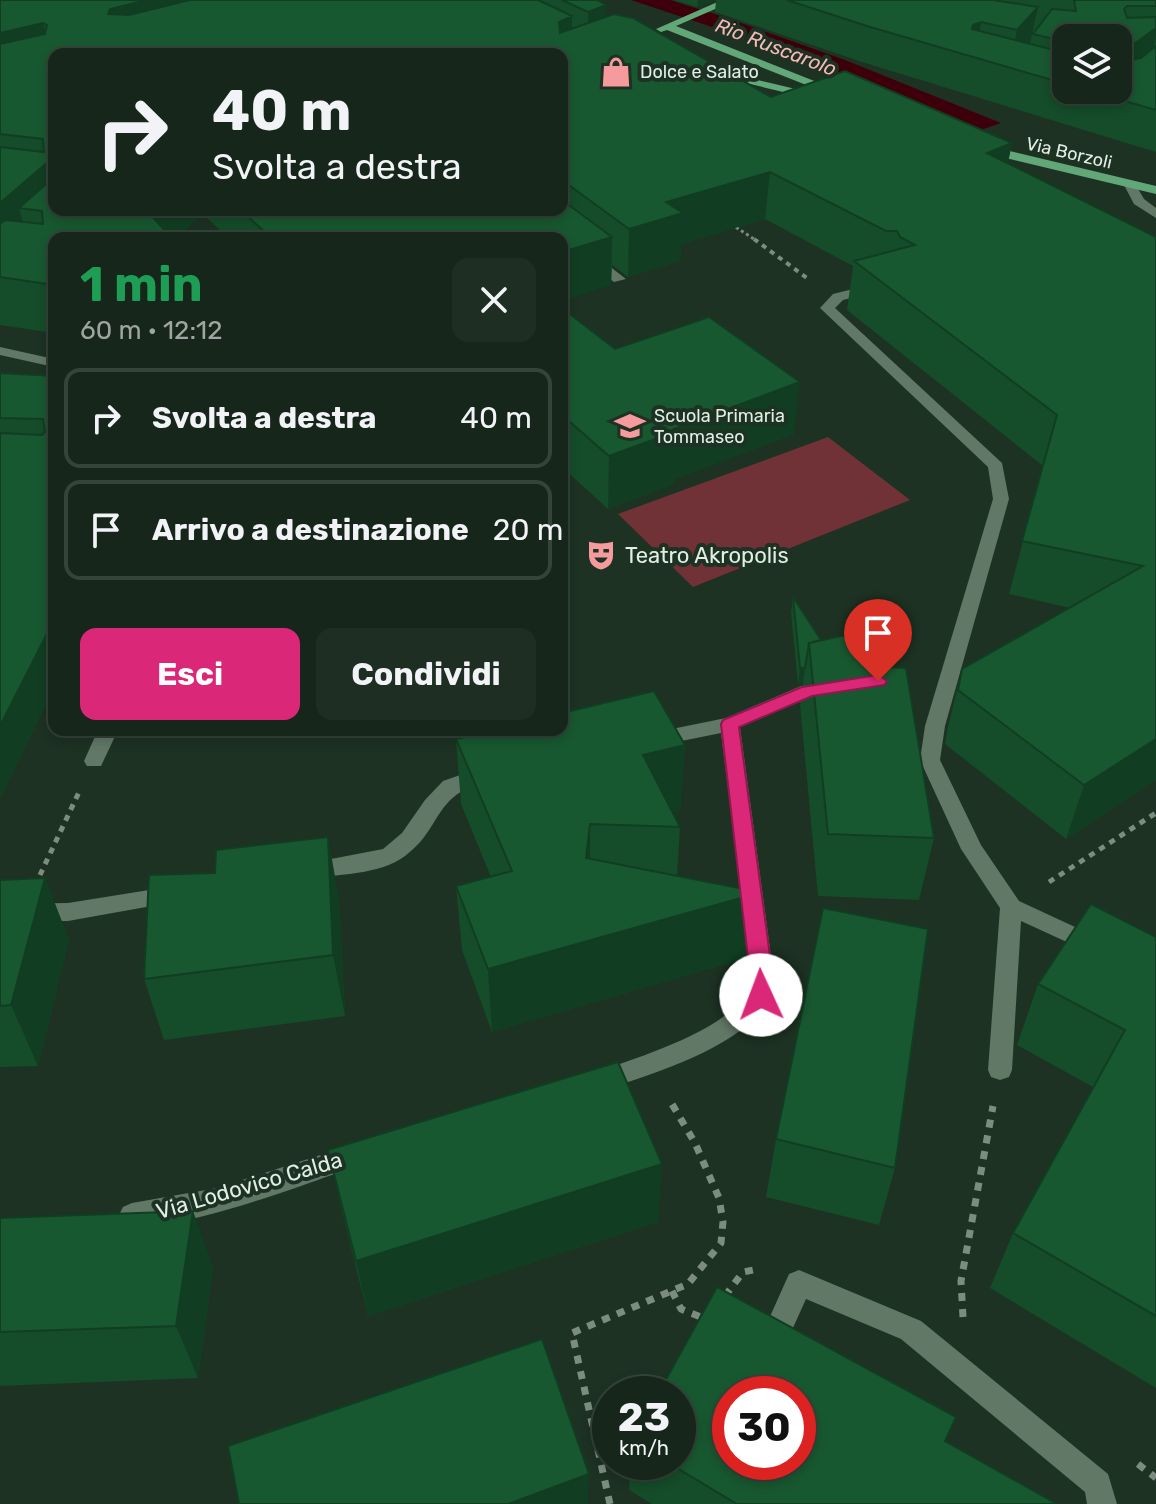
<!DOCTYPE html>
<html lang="it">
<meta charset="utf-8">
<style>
body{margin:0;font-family:Rubik,sans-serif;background:#1f2e23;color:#f1f3f6;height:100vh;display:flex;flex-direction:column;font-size:30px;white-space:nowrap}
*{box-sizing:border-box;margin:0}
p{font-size:26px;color:#9ea5a2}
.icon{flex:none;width:44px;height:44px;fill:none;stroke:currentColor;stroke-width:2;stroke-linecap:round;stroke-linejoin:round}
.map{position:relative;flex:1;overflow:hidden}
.details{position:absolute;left:48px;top:232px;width:520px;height:504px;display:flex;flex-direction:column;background:#16261a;border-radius:16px;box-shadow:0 4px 12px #0003,0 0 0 2px #354339}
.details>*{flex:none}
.hud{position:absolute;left:48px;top:48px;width:520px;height:168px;border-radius:16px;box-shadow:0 4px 12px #0003,0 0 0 2px #354339;background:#16261a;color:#f1f3f6;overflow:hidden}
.fabs{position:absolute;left:1052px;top:24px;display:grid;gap:16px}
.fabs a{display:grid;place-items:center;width:80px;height:80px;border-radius:16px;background:#16261a;box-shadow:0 4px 12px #0003,0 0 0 2px #354339;font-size:40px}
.speed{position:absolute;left:592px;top:1376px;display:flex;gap:16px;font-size:40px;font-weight:700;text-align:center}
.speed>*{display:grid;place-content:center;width:104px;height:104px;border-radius:50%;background:#16261a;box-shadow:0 4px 12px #0003,0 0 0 2px #354339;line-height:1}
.speed small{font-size:20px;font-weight:400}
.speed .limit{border:12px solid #d22;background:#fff;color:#111}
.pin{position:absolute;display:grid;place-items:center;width:68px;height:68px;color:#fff;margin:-82px -34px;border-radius:50% 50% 50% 0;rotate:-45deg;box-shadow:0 0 8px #0007}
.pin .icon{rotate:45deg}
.me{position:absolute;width:88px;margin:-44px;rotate:358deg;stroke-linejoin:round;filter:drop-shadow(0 0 6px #0008)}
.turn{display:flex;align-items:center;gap:28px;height:168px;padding:0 32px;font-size:36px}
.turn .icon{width:104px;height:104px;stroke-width:2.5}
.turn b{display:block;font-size:56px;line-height:68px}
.round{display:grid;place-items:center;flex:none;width:84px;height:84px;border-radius:16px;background:#1f2e23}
.summary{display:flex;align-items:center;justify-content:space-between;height:136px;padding:0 32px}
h1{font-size:48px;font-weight:700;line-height:60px;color:#1e9e55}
.button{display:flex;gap:16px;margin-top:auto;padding:16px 32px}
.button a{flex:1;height:92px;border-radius:16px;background:#db2777;color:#fff;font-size:32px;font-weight:700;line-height:92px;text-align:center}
.button a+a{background:#1f2e23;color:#f1f3f6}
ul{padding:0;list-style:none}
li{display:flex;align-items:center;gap:24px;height:100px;margin:0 16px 12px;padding:0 16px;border:4px solid #354339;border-radius:16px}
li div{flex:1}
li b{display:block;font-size:30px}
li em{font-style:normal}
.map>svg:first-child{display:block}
</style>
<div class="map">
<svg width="1156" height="1504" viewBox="0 0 1156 1504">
<rect width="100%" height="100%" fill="#1d3223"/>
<path fill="#703236" d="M828 437 910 500 693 587 618 514Z"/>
<path fill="#3d000a" d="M631 0H670L727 18 845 60 1001 123 972 133 709 26Z"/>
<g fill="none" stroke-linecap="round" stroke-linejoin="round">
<path stroke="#7c8d80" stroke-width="3" stroke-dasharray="3 3" stroke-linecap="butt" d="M731 224 757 241"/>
<path stroke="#7c8d80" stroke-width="4" stroke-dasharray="5 5" stroke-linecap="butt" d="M754 239 807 278"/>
<path stroke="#7c8d80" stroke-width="5" stroke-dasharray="6 6" stroke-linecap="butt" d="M40 875 80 790
M1049 882 1156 813"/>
<path stroke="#7c8d80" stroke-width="7" stroke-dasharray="8 8" stroke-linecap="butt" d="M672 1291 681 1309 706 1319
M725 1296 743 1272 759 1269
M963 1317 961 1281 993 1106
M1138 1464 1156 1478
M610 1504 572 1333 688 1284 721 1243 723 1222 719 1198 695 1143 669 1099"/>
<path fill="#617866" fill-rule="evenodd" d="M1126 182H1134L1144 199 1156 208V218L1134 204 1124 185Z
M585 255H595L626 279 614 282 585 261Z
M873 284 878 285V291L843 300 835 308 1002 463 1009 499 945 726 940 760 981 845 1019 901 1103 940 1106 946 1103 952 1095 955 1021 921 1012 1070 1009 1077 1000 1080 991 1077 988 1070 1000 908 961 849 920 760 925 726 993 499 988 467 820 308 833 294Z
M0 347 54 359V367L0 355Z
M826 681 833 682 836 687 833 692 813 696 740 727 774 978C773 986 773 995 768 1002 739 1049 647 1076 597 1092L588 1089 585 1082 588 1075C631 1059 745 1028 752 978L721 733 652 747 642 740 652 733 726 718 801 686Z
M98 730H118L101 766H87L84 761Z
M483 767 490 769 493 774 490 779C430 797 444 827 405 856 380 875 337 874 308 879L300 877 297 871 300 865 383 849 402 833 425 800 443 781Z
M174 886 182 888 185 894 182 900 174 902 68 921 0 922V904L68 903Z
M355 1144 364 1147 368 1155 364 1163C318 1180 164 1239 123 1223L119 1215 123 1207 132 1203 217 1188Z
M799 1270 921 1321 1108 1474 1117 1504H1087L1085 1492 901 1339 806 1299 792 1330 782 1334 772 1330 768 1321 789 1274Z"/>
<path fill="#62a777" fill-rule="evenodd" d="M722 0H736L676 26 837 90V94H829L667 30 661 32 656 29Z
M712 69 821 95 823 97 817 100 708 74V70Z
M985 145 1156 186V194L981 152V146Z"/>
</g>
<path fill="#154c29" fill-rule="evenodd" d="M0 0H597L606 5V17L771 97 1012 143 1008 163 1156 237V780L1066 839 945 744 948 727 962 669 1070 608 1009 594 1043 466 847 310 853 266 765 219 681 244 680 261 628 277 612 265 611 285 562 238H228L202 213 54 238V333L0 325ZM54 54H562V210H54Z
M674 0H714L697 7Z
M716 0H1156V152L862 62 715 12ZM1066 38H1118V90H1066Z
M562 308 615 349 794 434 675 479 674 484 608 509 562 467Z
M0 373 54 376V688L0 799Z
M793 597 934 838 919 900 818 896 800 705 803 683 798 684 791 612Z
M456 739 685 745 680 810 672 812 680 827 677 876 746 958 492 1032 462 950 456 886 491 877 461 804Z
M45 878 69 940 38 1066 0 1067V880Z
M339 899 345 1016 164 1040 144 979Z
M1156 937V1388L990 1288 1013 1233 1093 1087 1017 1045 1038 984Z
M776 1139 895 1168 879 1225 766 1197Z
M328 1150 658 1222 368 1316 341 1207Z
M0 1218 213 1267 198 1378 0 1386Z
M945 1441 1057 1504H652L629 1490 630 1462H678Z"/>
<path fill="#113e22" d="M147 0H320L118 54 108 14 110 9Z
M698 0H714L697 7Z
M606 5V45L588 52V12Z
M1038 7 1030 43 1010 67 1017 30Z
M572 16V59L562 63 559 22Z
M981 22 975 57 968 55 973 25Z
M43 23 53 65 0 79V33Z
M1156 28V38L1150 63 1118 73 1123 52Z
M1012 143 1002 189 987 153Z
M49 161 54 180 42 211 19 208 27 238 0 262V203Z
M770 172 765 219 681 244 680 261 628 277 629 229 666 202Z
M146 210H201L202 213 177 238H151Z
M612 237 611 285 562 301V252Z
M800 382 794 434 675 479 674 484 608 509 609 456 674 429Z
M54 620V688L0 799V726Z
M800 668H805L803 683 798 684Z
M1156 739V780L1066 839 1084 785Z
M685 745 680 810 640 820 643 755Z
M590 824V889L586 858Z
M328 837 339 899 345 1016 333 955Z
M45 878 69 940 38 1066 11 1005Z
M755 894 746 958 492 1032 488 969Z
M662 1164 658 1222 368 1316 356 1261Z
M193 1211 213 1267 198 1378 176 1326Z
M589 1474 588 1504H508Z"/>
<path fill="#185830" stroke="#113e22" stroke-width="2" fill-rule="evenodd" d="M0 0H147L110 9 108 14 129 15 190 0H538L572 16 559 22 560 33 614 14 633 18 771 97 845 71 1012 143 987 153 1156 237V739L1084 785 958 690 962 669 1143 566 1022 541 1057 415 854 261 915 245 900 237 897 231H886L770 172 666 202 683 213 629 229 562 180V54H54V161H49L0 203V147L44 152 43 139 0 134V44L45 34 47 25 43 23 0 33Z
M562 0H597L606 5 588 12Z
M787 0H993L1038 7 1017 30 981 22 973 25 972 29 1066 53V84L867 26Z
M1073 0H1156V6H1127L1124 9 1127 18 1156 17V28L1123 52 1118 51V38H1066V42L1033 34 1052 9 1076 11 1074 0Z
M1156 46V110L1087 90H1118V63L1141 58Z
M54 177V210H146L172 238H54V285L0 277V224L5 220 43 224 42 211 19 208Z
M562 200 612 237 562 252V238H271L241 210H562Z
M562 308 615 349 709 317 800 382 674 429 677 431 609 456 562 415Z
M0 373 54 376V620L0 726V433L42 435 45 432 43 419 0 418Z
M793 597 821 640 809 643 805 668H800Z
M855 633 878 667 906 668 934 838 828 834 809 643Z
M654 691 685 745 643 755 680 827 590 824 586 858 754 891 755 894 488 969 456 886 512 871 456 739 493 730H562V713Z
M328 837 333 955 144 979 149 875 215 873 216 850Z
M45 878 11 1005 0 1006V880Z
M1091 904 1156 937V1316L1013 1233 1125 1030 1038 984Z
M823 908 928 929 895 1168 776 1139Z
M618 1062 662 1164 356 1261 328 1150Z
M193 1211 176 1326 0 1332V1218Z
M717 1287 956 1417 945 1441 1057 1504H737L667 1462H678V1394H658ZM730 1394H798V1462H730Z
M542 1339 589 1474 508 1504H239L228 1446Z"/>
<path fill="#db2777" stroke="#8e194d" stroke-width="2" d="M878 675 887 681 884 685 812 696 739 727 773 978 768 1001 761 1003 753 1001 721 724 723 720 802 687Z"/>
<defs>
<g id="shop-bare" transform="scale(2.4)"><path d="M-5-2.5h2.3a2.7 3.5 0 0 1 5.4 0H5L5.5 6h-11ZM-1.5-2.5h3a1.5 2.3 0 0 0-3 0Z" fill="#f59b9d" stroke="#1d3223" stroke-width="2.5" paint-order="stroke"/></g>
<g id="school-bare" transform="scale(2.4)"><path d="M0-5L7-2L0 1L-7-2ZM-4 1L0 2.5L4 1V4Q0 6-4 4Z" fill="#f59b9d" stroke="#1d3223" stroke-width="2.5" paint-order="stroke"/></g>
<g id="theatre-bare" transform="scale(2.4)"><path d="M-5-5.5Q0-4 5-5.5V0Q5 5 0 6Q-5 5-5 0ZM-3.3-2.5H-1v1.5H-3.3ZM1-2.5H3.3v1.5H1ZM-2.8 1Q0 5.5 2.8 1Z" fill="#f59b9d" stroke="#1d3223" stroke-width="2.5" paint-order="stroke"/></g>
</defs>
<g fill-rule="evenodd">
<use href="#shop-bare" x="616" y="72"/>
<use href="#school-bare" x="630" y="426"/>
<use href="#theatre-bare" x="601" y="555"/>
</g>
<g text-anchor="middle" stroke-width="8" stroke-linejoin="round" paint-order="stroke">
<g font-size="18" fill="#e1eee4" stroke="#1d3223" text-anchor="start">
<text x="640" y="78">Dolce e Salato</text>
<text x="654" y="422">Scuola Primaria<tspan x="654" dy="21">Tommaseo</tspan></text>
</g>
<g font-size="18" fill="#e1eee4" stroke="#1d3223">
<text transform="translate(1069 153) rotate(13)" y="6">Via Borzoli</text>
</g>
<g font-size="20" font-style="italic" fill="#f7b8b8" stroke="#1d3223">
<text transform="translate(776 47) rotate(21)" y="7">Rio Ruscarolo</text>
</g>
<g font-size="22" fill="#e1eee4" stroke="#1d3223" text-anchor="start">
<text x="625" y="563">Teatro Akropolis</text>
</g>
<g font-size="22" fill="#e1eee4" stroke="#1d3223">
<text transform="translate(249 1185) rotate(-16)" y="8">Via Lodovico Calda</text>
</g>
</g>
</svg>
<div class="fabs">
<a><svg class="icon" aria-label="layers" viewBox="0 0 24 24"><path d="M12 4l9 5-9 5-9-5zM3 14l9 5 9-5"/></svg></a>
</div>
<div class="speed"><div>23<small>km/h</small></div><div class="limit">30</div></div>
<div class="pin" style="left:878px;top:681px;background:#d93025"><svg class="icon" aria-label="arrive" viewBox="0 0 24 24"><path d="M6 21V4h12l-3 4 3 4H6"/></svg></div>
<svg class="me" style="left:761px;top:995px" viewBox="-20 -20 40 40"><circle r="19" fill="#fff"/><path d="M0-13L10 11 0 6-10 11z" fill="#db2777"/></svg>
<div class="hud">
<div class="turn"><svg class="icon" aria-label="right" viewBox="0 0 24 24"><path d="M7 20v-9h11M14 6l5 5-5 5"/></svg><div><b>40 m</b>Svolta a destra</div></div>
</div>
<section class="details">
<div class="summary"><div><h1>1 min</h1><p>60 m · 12:12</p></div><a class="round"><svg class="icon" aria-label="close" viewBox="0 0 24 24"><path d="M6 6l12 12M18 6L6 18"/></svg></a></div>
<ul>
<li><svg class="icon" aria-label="right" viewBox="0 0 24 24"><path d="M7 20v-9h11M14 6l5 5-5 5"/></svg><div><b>Svolta a destra</b></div><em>40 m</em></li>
<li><svg class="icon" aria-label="arrive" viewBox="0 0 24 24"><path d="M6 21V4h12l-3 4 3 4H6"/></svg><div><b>Arrivo a destinazione</b></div><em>20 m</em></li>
</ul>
<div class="button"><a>Esci</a><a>Condividi</a></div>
</section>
</div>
